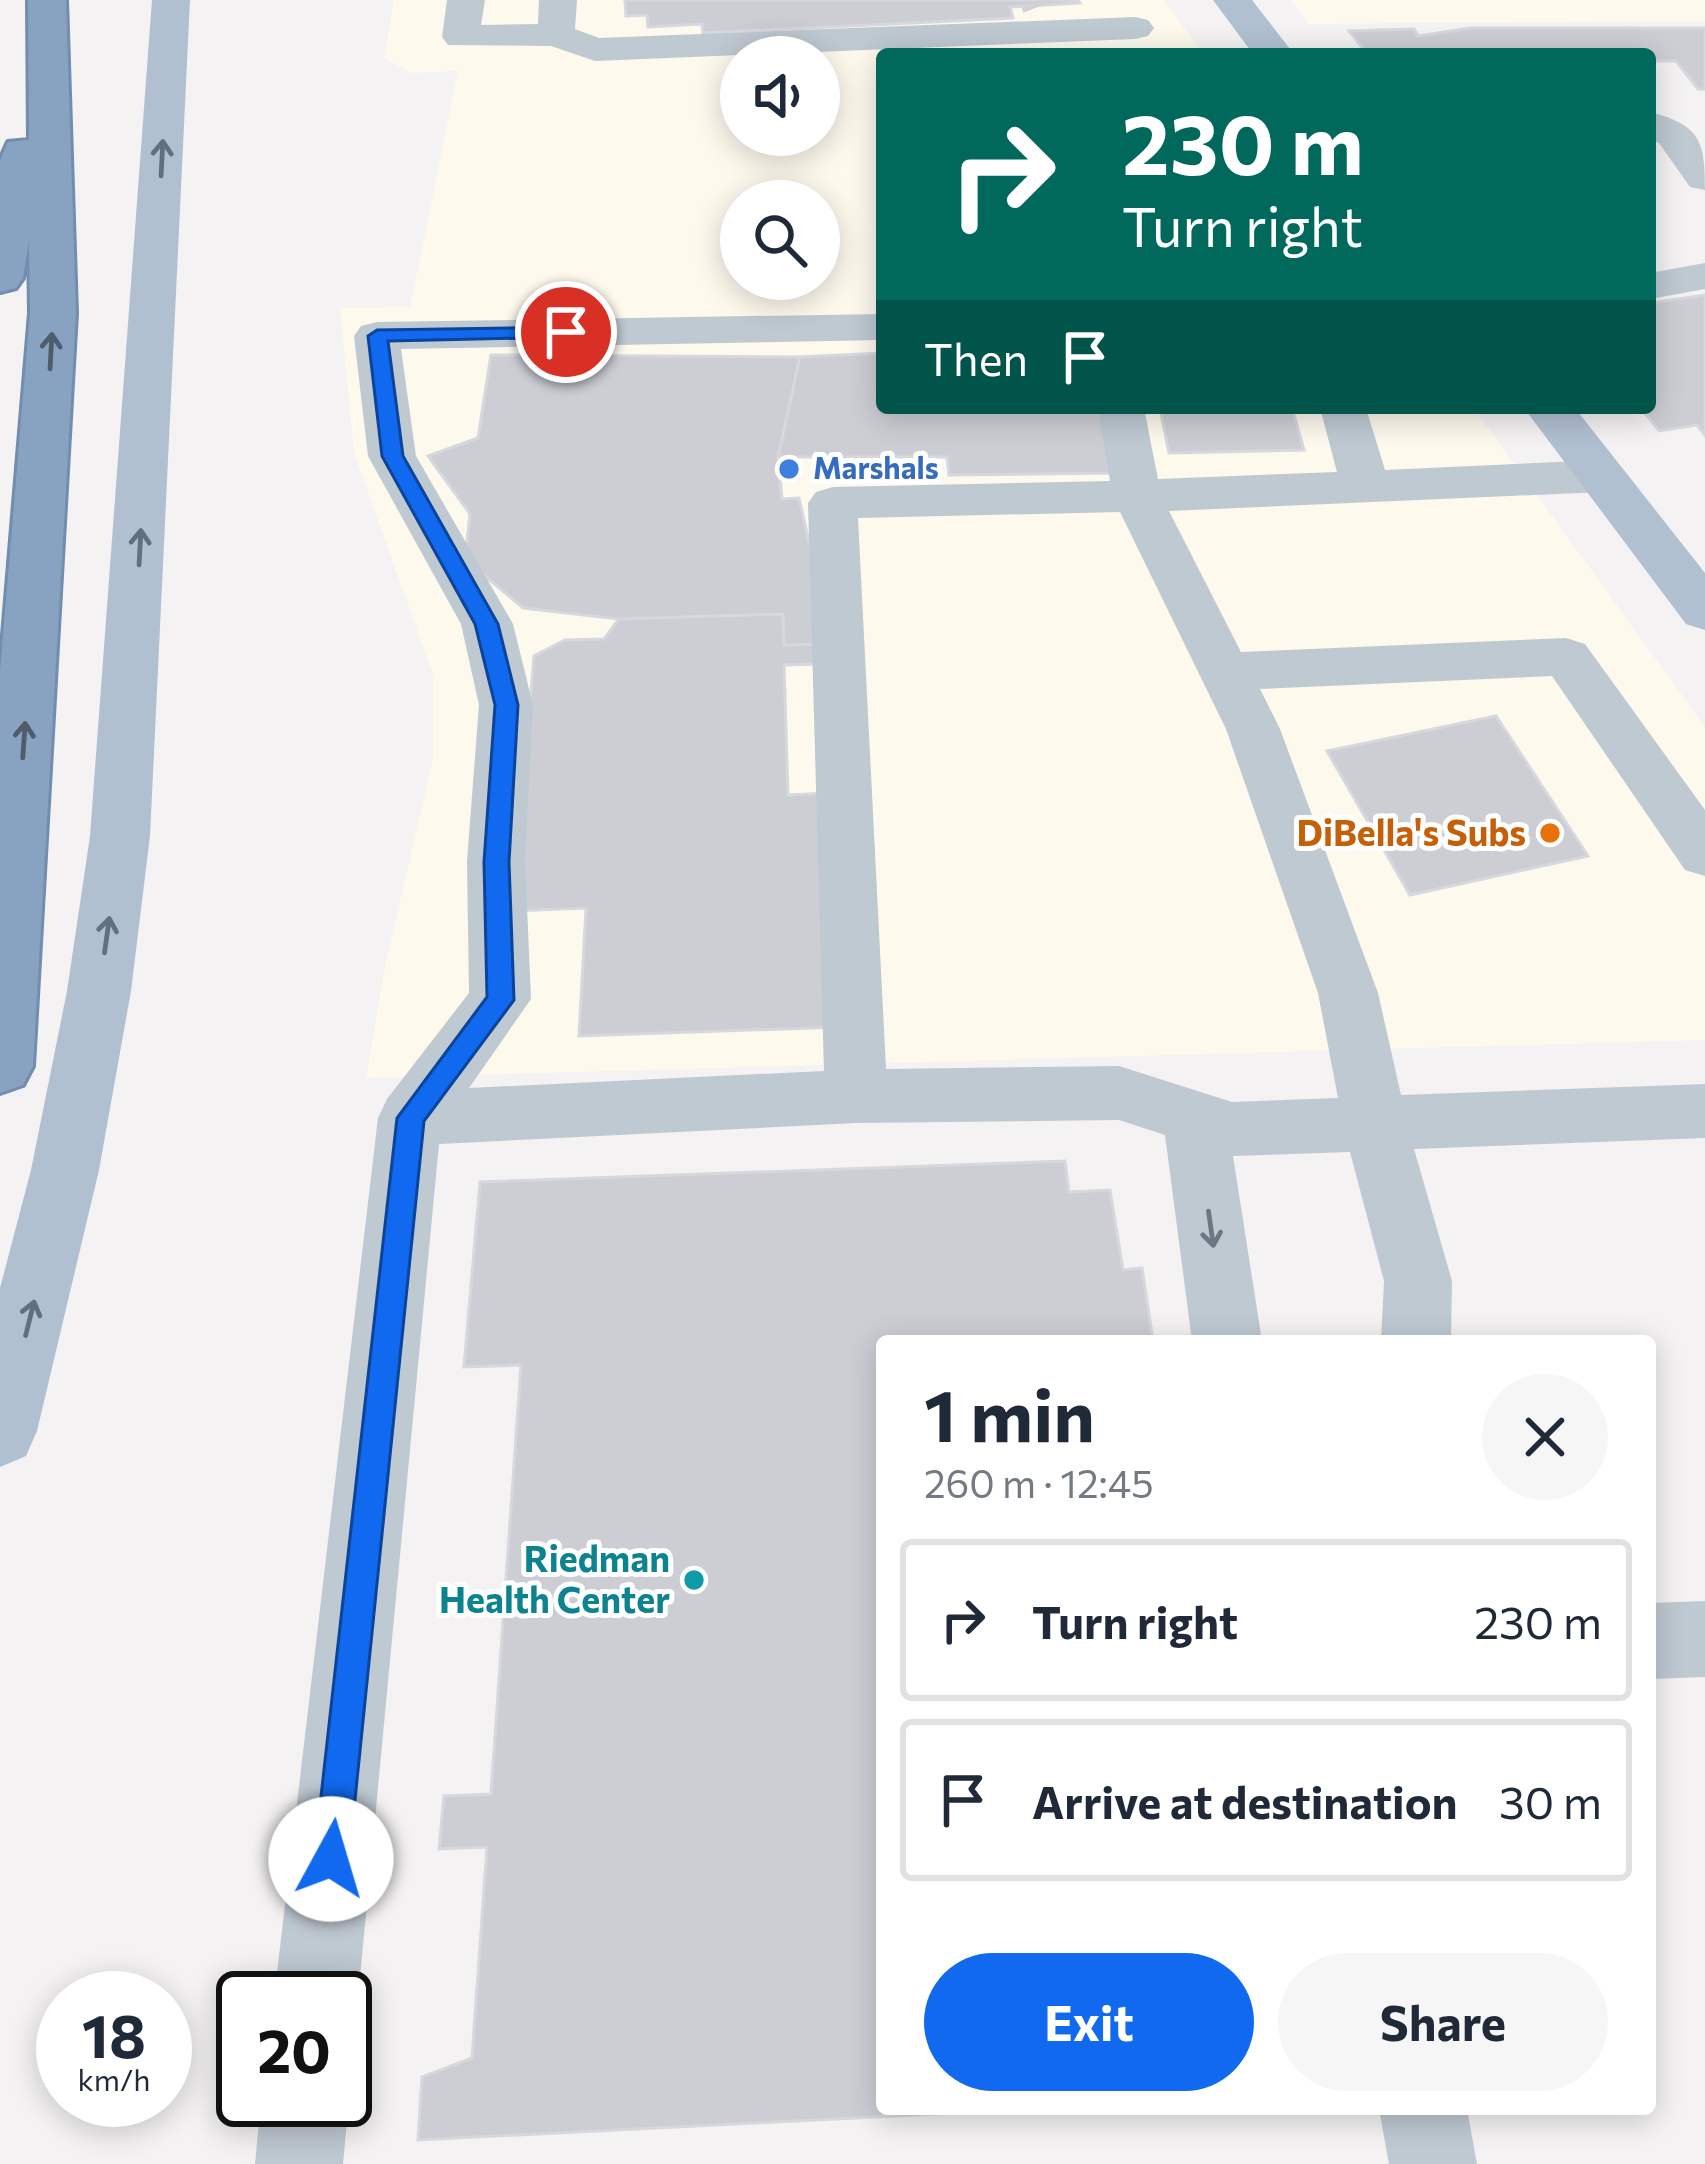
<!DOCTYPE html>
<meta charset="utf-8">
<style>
body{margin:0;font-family:Commissioner,sans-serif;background:#f6f6f7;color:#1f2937;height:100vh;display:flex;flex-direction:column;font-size:45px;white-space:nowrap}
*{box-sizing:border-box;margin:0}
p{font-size:39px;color:#747a83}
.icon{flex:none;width:66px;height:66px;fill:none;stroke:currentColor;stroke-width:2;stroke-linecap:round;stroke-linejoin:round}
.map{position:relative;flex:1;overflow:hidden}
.drawer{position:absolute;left:876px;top:1335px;width:780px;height:780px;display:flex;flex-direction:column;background:#fff;border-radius:12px;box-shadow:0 6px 30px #0003}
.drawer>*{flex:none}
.banner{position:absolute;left:876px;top:48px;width:780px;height:366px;border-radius:12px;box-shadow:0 6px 30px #0003;background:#00695c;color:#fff;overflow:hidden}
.tools{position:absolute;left:720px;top:36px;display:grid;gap:24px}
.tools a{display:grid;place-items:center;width:120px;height:120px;border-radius:50%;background:#fff;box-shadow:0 6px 30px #0003;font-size:60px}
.speed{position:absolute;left:36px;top:1971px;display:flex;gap:24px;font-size:60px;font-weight:700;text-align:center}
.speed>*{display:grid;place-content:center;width:156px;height:156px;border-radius:50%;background:#fff;box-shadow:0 6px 30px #0003;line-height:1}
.speed small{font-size:30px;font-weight:400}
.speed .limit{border:6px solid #111;border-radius:18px;background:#fff;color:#111}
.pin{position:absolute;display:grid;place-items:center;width:102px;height:102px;color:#fff;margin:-51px;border:6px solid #fff;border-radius:50%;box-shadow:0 3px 12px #0007}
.me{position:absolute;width:132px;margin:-66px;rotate:6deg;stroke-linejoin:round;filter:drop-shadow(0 0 9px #0008)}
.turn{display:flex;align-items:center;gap:42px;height:252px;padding:0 48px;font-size:54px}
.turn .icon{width:156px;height:156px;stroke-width:2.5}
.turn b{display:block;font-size:84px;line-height:102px}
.then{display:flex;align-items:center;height:114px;padding:0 48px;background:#0003;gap:24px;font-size:45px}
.round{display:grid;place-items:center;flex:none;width:126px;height:126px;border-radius:63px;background:#f6f6f7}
.summary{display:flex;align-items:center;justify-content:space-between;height:204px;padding:0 48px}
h1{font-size:72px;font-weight:700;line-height:90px}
.cta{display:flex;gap:24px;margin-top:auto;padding:24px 48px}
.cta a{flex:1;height:138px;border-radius:72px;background:#1169ef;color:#fff;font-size:48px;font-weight:700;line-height:138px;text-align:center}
.cta a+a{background:#f6f6f7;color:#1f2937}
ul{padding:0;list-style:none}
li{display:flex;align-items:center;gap:36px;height:162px;margin:0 24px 18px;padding:0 24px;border:6px solid #e0e1e3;border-radius:12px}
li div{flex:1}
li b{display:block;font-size:45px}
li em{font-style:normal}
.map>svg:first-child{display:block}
</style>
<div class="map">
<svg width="1705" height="2164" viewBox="0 0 1705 2164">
<rect width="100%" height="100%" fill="#f4f2f2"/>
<path fill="#fdf9ed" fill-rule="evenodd" d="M394 0H1163L1204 54H882V408H1474L1705 727V1040L366 1078 386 961 433 759V675L354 453 340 308 410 307 458 71 412 73 384 58ZM741 57H819V135H741ZM741 201H819V279H741Z
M1290 0H1705V21L1309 24Z"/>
<path fill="#ccced4" stroke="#d6d8de" stroke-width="3" d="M625 0H1078L1080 3 1010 7 1013 18 703 33 702 24 648 27 647 15 626 16Z
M1470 28H1705V89H1698L1676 61H1650V54H1367L1349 31 1414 29 1418 36Z
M1705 295V435L1697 425 1659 431 1641 408H1650V303Z
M882 353V408H1107L1118 473 949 475 947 457H778L800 357Z
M491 355 800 357 778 457 782 499 799 498 832 644 784 645 783 614 619 619 523 608 465 559 470 514 428 456 478 438Z
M1160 408H1292L1304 450 1169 453Z
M783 614 784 645 832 644 819 664 784 665 788 795 828 793 839 1027 579 1036 586 908 513 911 534 656 565 640 604 639 619 619Z
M1496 716 1588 856 1410 895 1327 751Z
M1065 1161 1069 1192 1110 1190 1123 1270 1142 1268 1153 1341H882V2109H1034L418 2140 422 2077 472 2058 487 1847 439 1849 444 1796 491 1794 521 1365 464 1367 480 1182Z"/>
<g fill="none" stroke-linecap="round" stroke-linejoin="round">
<path stroke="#d2d2d5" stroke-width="42" stroke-dasharray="42 21" stroke-linecap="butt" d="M1041 0 1043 5"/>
<g stroke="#738dae" stroke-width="6">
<path id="highway" d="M28 0H66L76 313 33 1066 23 1085 0 1093V671L30 313 29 241 23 278 16 288 0 292V160L8 142 29 140Z"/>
</g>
<path fill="#bfc9d2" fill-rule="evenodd" d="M447 0H485L481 25 538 24 539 0H577L575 29 599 38 1135 17 1148 20 1154 28 1148 36 1135 39 595 61 551 46 448 45 442 37Z
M1650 112C1701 125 1705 142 1705 190L1690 187 1659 143 1650 139Z
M1705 263V289L1650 299V273Z
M882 314V340L401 349 416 456 513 624 533 705 525 861 531 999 469 1088 824 1071 808 503 816 492 833 487 1110 481 1098 408H1144L1158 479 1337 472 1320 408H1366L1385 470 1601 460 1618 465 1625 476 1618 487 1601 492 1169 511 1241 652 1566 638 1585 644 1705 810V876L1685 870 1552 676 1260 689 1280 729 1378 993 1401 1095 1705 1084V1138L1414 1149 1452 1281 1451 1341H1381L1384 1281 1350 1152 1233 1156 1262 1341H1192L1165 1135 1119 1120 856 1123 439 1144 358 1998 345 2028V1998H274L378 1118 387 1099 469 993 467 861 479 705 461 624 368 456 354 336 361 326 377 322ZM1120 512 1226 729 1318 993 1338 1098 1232 1102 1119 1066 886 1069 858 518Z
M1705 1601V1677L1650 1679V1603Z
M345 2091 349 2100 343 2164H255L261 2100H345Z
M1379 2109H1467L1477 2164H1389Z"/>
<path fill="#b1c0d1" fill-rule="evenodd" d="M152 0H190L150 836 131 991 99 1170 37 1431 26 1456 0 1467V1288L31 1170 67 991 90 836Z
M1213 0H1252L1294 54H1253Z
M1524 408H1575L1705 573V630L1686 624Z"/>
<use href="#highway" fill="#88a2c2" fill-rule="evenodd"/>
</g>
<defs><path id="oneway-shaft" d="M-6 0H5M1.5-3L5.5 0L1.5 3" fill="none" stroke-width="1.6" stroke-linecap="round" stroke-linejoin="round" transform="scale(3)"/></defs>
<g stroke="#626f7d">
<use href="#oneway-shaft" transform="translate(162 158) rotate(-87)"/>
<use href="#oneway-shaft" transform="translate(140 547) rotate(-87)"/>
<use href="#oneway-shaft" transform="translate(107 935) rotate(-82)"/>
<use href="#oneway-shaft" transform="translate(30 1318) rotate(-76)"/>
</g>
<g stroke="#4e5c6b">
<use href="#oneway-shaft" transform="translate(51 351) rotate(-87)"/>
<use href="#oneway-shaft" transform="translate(24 740) rotate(-86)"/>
</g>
<use stroke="#6c7783" href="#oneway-shaft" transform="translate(1211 1229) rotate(82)"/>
<path fill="#1169ef" stroke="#0b449b" stroke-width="3" d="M566 327 573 328V337L388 341 403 456 498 624 518 705 509 862 514 1000 424 1121 349 1859 344 1872 331 1877 319 1872 314 1859 397 1118 487 997 484 862 495 705 475 624 382 456 368 336 377 330Z"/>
<circle fill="#3f7fe0" stroke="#fff" stroke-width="4.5" cx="789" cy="469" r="12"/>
<circle fill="#e8710a" stroke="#fff" stroke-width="4.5" cx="1550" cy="833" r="12"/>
<circle fill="#0f9aa8" stroke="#fff" stroke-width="4.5" cx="694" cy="1580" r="12"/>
<g text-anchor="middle" stroke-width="10" stroke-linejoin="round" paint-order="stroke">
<g font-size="30" font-weight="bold" fill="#366cbe" stroke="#fff" text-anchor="start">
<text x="813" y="479">Marshals</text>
</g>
<g font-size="36" font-weight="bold" fill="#c56008" stroke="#fff" text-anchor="end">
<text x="1526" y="846">DiBella's Subs</text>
</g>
<g font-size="36" font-weight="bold" fill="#0d838f" stroke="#fff" text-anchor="end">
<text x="670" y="1572">Riedman<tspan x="670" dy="41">Health Center</tspan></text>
</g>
</g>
</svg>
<div class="tools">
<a><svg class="icon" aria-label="sound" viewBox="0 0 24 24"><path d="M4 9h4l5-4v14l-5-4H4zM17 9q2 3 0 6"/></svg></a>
<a><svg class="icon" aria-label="search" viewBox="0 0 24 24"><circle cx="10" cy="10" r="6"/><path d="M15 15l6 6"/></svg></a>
</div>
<div class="speed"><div>18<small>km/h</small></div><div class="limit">20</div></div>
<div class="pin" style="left:566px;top:332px;background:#d93025"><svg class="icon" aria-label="arrive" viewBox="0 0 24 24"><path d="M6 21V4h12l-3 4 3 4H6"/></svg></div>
<svg class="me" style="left:331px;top:1859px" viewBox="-20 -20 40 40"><circle r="19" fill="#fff"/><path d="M0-13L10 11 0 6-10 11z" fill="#1169ef"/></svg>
<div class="banner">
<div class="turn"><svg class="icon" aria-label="right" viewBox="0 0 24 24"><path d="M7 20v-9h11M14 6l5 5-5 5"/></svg><div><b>230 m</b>Turn right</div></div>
<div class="then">Then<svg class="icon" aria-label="arrive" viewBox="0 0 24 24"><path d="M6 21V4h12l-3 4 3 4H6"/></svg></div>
</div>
<section class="drawer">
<div class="summary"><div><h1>1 min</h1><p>260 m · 12:45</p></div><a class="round"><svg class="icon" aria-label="close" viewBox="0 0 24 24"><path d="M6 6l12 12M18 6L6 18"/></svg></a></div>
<ul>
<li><svg class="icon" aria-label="right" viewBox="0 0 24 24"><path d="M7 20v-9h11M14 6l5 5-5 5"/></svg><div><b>Turn right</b></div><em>230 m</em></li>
<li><svg class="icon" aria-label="arrive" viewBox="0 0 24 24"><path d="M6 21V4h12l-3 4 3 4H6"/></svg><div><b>Arrive at destination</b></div><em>30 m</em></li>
</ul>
<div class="cta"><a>Exit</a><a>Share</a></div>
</section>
</div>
